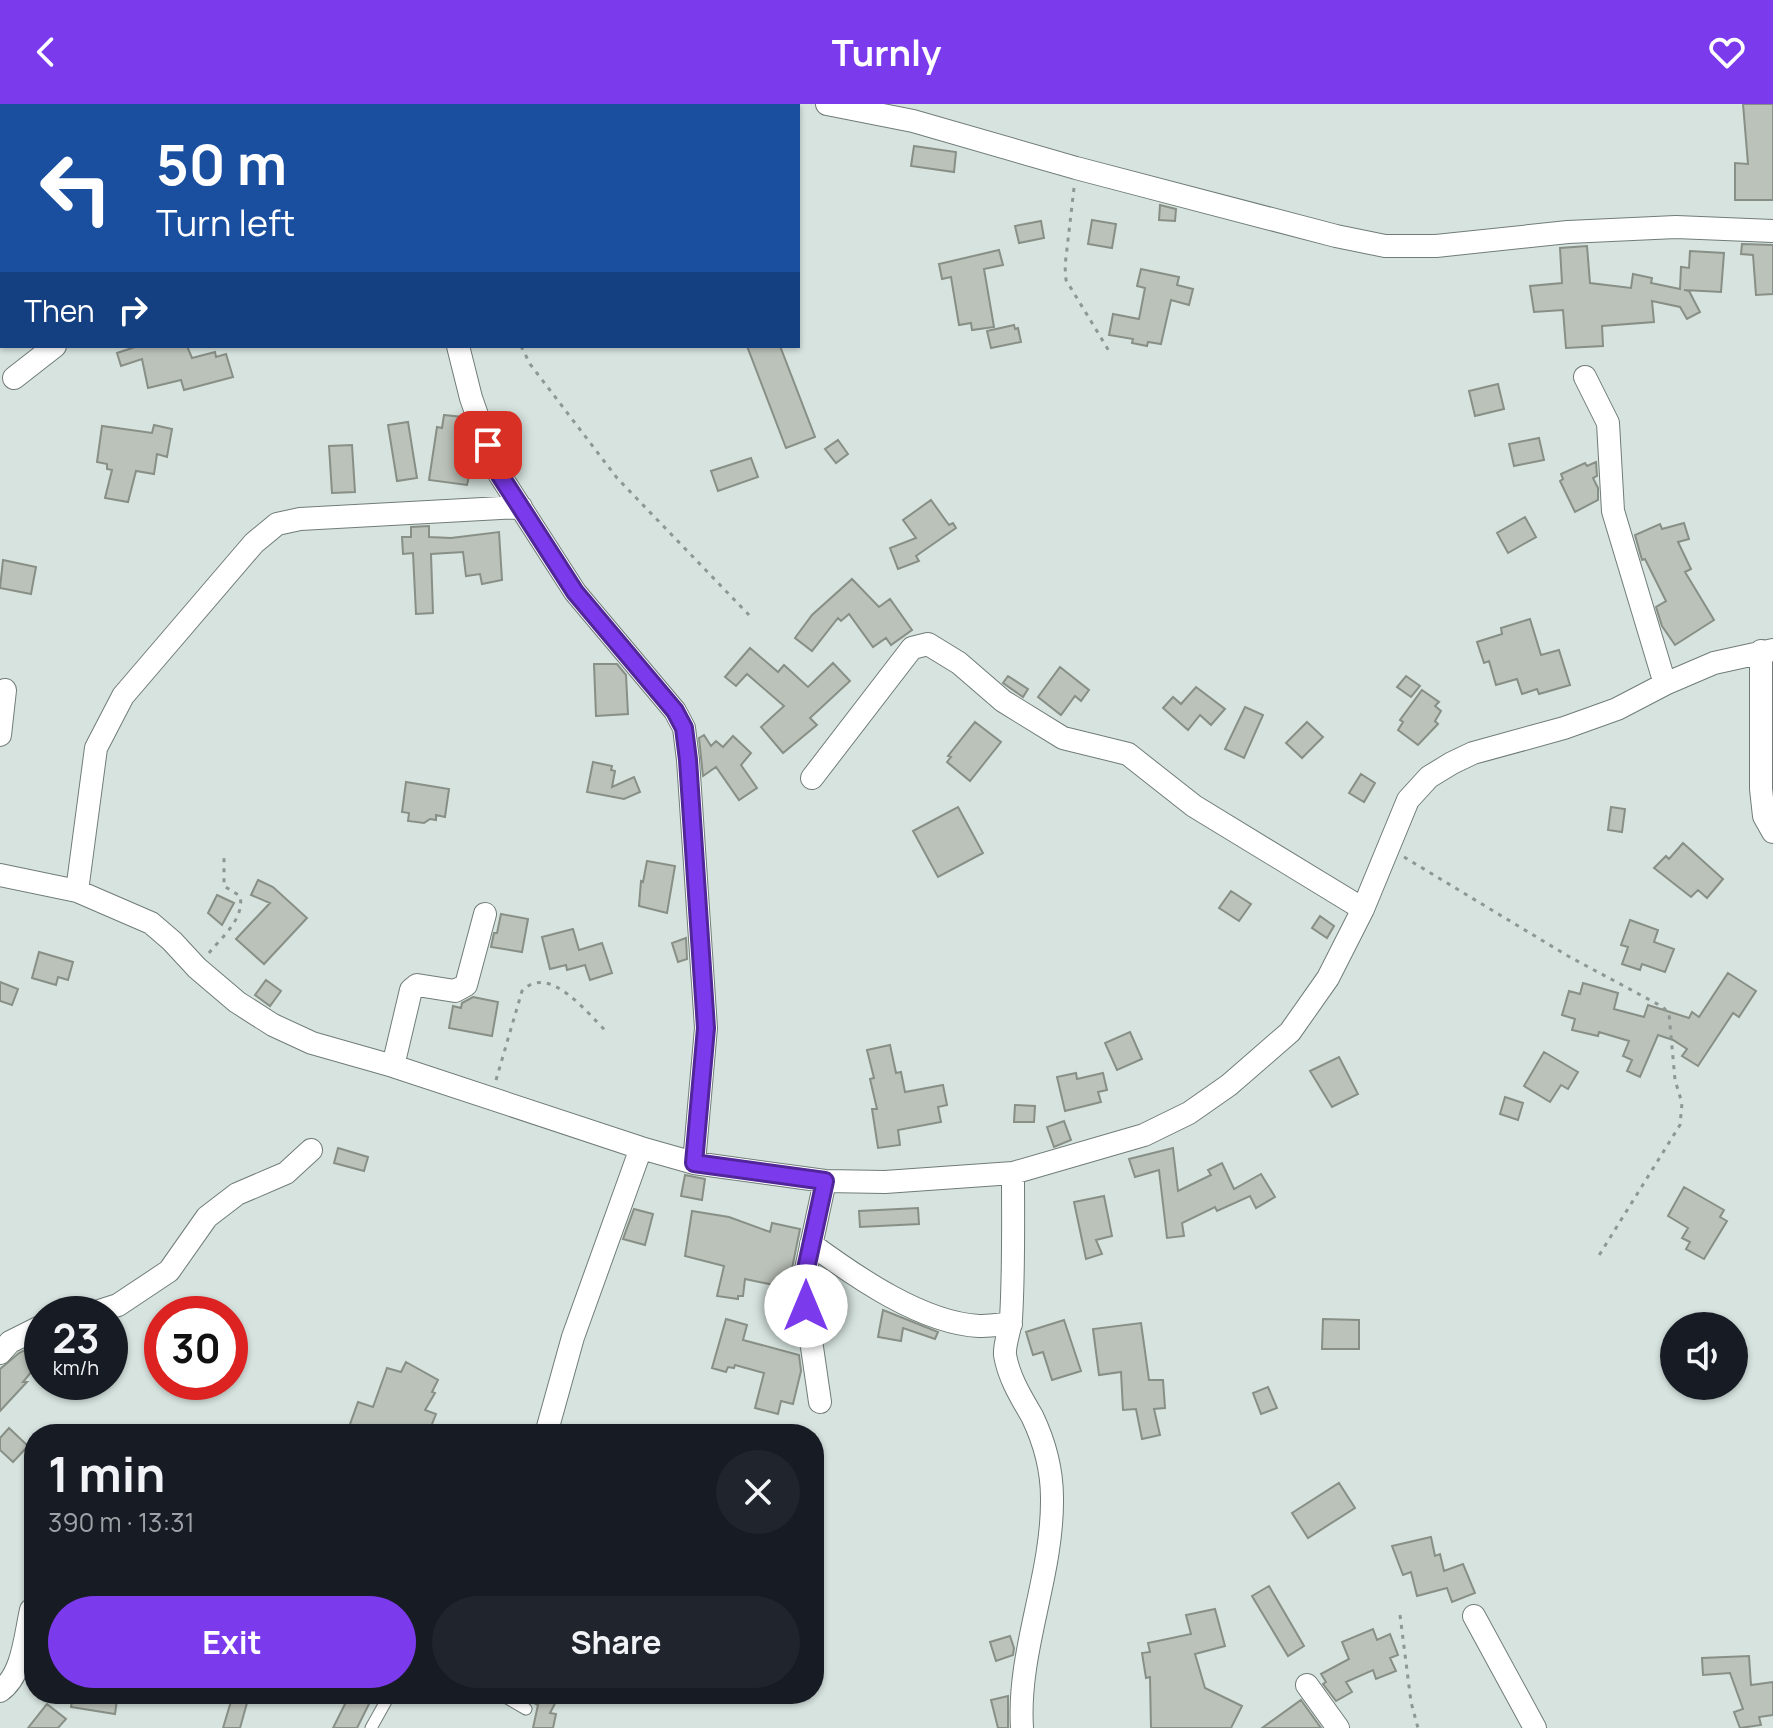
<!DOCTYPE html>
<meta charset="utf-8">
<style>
body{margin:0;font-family:Manrope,sans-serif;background:#20242c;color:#f1f3f6;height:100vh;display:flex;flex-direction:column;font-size:30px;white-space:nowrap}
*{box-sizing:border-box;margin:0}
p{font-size:26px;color:#9ea1a6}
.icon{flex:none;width:44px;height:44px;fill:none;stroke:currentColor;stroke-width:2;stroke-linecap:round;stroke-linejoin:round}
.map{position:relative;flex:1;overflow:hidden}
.drawer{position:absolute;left:24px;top:1320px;width:800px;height:280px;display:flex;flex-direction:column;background:#171b24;border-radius:32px;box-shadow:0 2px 6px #0004}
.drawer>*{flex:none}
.top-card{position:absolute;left:0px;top:0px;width:800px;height:244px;box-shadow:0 2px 6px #0004;background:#1a4fa0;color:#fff;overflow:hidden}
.fabs{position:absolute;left:1660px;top:1208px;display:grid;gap:16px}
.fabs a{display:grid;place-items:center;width:88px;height:88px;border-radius:50%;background:#171b24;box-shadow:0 2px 6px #0004;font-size:40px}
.speed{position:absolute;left:24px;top:1192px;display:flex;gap:16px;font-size:40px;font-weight:700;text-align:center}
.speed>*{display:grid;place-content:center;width:104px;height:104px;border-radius:50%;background:#171b24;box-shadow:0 2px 6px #0004;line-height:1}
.speed small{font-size:20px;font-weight:400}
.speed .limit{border:12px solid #d22;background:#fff;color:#111}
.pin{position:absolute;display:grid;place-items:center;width:68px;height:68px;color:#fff;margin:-34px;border-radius:16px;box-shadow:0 4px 12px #0006}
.me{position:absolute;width:88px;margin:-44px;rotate:0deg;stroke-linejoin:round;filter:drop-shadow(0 0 6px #0008)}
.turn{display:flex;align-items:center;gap:28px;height:168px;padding:0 24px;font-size:36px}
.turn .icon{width:104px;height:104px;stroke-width:2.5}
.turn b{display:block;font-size:56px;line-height:68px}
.then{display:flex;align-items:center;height:76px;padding:0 24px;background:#0003;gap:16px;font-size:30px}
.round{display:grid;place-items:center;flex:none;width:84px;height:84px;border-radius:42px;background:#20242c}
.overview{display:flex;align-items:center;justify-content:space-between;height:136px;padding:0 24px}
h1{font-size:48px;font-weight:700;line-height:60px}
.primary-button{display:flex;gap:16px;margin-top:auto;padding:16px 24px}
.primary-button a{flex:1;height:92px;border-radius:48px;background:#7c3aed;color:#fff;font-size:32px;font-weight:700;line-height:92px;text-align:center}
.primary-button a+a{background:#20242c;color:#f1f3f6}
header{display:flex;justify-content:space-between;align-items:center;height:104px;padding:0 24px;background:#7c3aed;color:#fff;font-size:36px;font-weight:700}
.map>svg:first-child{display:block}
</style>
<header><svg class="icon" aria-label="back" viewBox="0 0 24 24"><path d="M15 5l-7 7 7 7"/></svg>Turnly<svg class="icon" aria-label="heart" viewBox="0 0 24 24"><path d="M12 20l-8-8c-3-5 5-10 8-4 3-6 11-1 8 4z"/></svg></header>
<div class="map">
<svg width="1773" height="1624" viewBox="0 0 1773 1624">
<rect width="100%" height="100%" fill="#d6e3de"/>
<path fill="#bbc2b9" stroke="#888f86" stroke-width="2" d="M1743 0H1773V96H1735V59L1748 60Z
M914 42 956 48 954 68 911 62Z
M1160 101 1176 105 1175 117 1159 116Z
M1092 116 1116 120 1112 144 1088 140Z
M1041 117 1044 134 1019 139 1015 122Z
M1742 140 1773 141V190L1756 191 1753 151 1741 150Z
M1587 142 1590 179 1631 184 1633 170 1652 174 1651 179 1680 185 1681 163 1689 164 1690 147 1724 149 1721 188 1684 186 1689 187 1700 208 1687 215 1680 203 1652 197 1654 218 1602 222 1603 242 1566 244 1563 206 1534 208 1530 182 1562 179 1560 144Z
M999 146 1003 161 984 165 994 223 972 226 971 219 959 221 951 173 942 175 939 160Z
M1141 165 1179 173 1177 181 1193 185 1189 201 1171 196 1161 240 1148 238 1147 242 1132 239 1133 235 1109 231 1113 210 1139 215 1145 184 1137 182Z
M1014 221 1015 225 1018 224 1021 238 991 244 987 227Z
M138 242H187L192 254 215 248 216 253 226 250 233 273 184 286 181 276 148 284 142 255 121 262 117 249Z
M747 242H780L815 333 786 344Z
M1498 280 1504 305 1475 312 1469 287Z
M444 311 463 313 470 332 469 338H472L475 348 467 381 429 376 437 323 442 324Z
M408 318 417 374 397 377 388 321Z
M154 321 172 325 167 353 157 350 154 370 136 367 128 398 105 394 112 366 107 365V360L97 358 102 322 152 329Z
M1539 334 1544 356 1514 362 1509 340Z
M838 336 848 350 836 359 825 345Z
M352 341 355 388 332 389 329 342Z
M751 354 758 373 718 387 711 367Z
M1596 358 1597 372 1593 374 1598 384V396L1575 408 1560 377 1563 375 1561 370 1585 359 1587 362Z
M931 396 949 421 953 419 956 424 916 452 919 457 898 465 890 444 916 434 903 416Z
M1525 413 1536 433 1508 449 1497 429Z
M1684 419 1689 435 1678 438 1691 465 1685 468 1714 516 1675 541 1662 522 1656 503 1666 497 1645 455 1642 456 1635 431 1660 420 1662 425Z
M429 422V433L451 434 499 428 502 476 482 480 480 470 466 472 463 448 431 450 433 509 416 510 413 449 403 450 402 433H411V423Z
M3 456 36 463 31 490 0 484Z
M852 475 879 503 890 495 912 526 891 541 886 534 873 543 849 510 841 517 838 514 812 547 795 534 812 511Z
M1530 515 1541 551 1559 546 1570 581 1539 590 1537 585 1522 590 1517 575 1496 581 1489 557 1484 559 1477 538 1502 530 1501 524Z
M750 544 778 568 784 561 808 583 833 559 850 577 810 614 817 621 783 649 761 623 784 602 747 570 736 582 725 573Z
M594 560H617L626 571 628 610 596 612Z
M1060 563 1089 586 1081 597 1075 592 1061 611 1038 593Z
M1008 572 1028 585 1023 593 1003 579Z
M1406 572 1420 582 1411 593 1397 583Z
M1196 583 1225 605 1211 621 1200 611 1188 626 1163 604 1173 593 1181 600Z
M1422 586 1439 598 1435 602 1441 607 1435 617 1438 620 1418 641 1398 626 1403 618 1400 616Z
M1245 603 1263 611 1244 654 1225 645Z
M975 618 1001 638 970 677 947 658 951 653 948 652Z
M1307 618 1323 633 1302 654 1286 639Z
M704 631 711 642 716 637 723 643 733 632 751 649 741 661 757 684 739 696 716 663 703 672 699 634Z
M593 658 612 662 611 666 615 667 612 683 634 673 640 688 624 695 587 688Z
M1361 670 1375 679 1364 698 1349 689Z
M406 678 449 685 445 713 436 711V716L430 715 424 719 408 717 409 709 402 708Z
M958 703 983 749 938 773 913 727Z
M1611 703 1625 705 1622 728 1608 726Z
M1683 739 1723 775 1707 794 1698 786 1691 793 1654 764 1666 752 1669 755Z
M647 757 675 762 667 809 639 802 641 777 643 778Z
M258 776 273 783 307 814 264 860 236 835 270 799 251 791Z
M1231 787 1251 800 1239 817 1219 804Z
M217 791 234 799 222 821 208 809Z
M501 810 528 815 522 848 491 843 494 829H497Z
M1320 812 1334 822 1327 834 1312 824Z
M1630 816 1658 826 1654 838 1674 845 1665 868 1642 860 1640 866 1622 860 1628 843 1621 841Z
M573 825 579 846 602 839 612 869 590 876 585 861 567 866 566 861 550 865 542 833Z
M686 834 687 855 678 858 672 839Z
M39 848 73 858 68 876 58 873 56 881 32 874Z
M1728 869 1756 887 1739 913 1733 909 1698 962 1682 952 1687 945 1673 936 1658 931 1640 973 1627 967 1632 956 1623 952 1629 937 1599 928 1598 932 1572 926 1575 915 1562 911 1569 887 1580 890 1583 879 1618 889 1614 905 1644 913 1648 901 1689 914 1692 908 1699 913Z
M266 876 281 887 270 902 255 891Z
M0 878 18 885 12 901 0 897Z
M473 893 498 898 492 932 449 924 453 902 461 904 462 899Z
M1130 928 1142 955 1117 966 1105 939Z
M890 941 896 969 901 968 905 988 943 981 947 1001 938 1003 941 1018 898 1026 900 1041 878 1044 872 1005H877L870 975 874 974 867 946Z
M1544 948 1578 968 1568 985 1561 981 1550 998 1524 982Z
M1339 953 1358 990 1332 1003 1310 967Z
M1076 969 1077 975 1103 969 1107 986 1098 988 1101 998 1065 1007 1057 973Z
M1505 993 1523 999 1518 1016 1500 1010Z
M1015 1001 1035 1002 1034 1018H1014Z
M1064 1017 1071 1036 1054 1043 1047 1023Z
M338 1044 368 1053 364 1067 334 1059Z
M1173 1044 1178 1087 1211 1071 1208 1066 1222 1059 1234 1085 1261 1070 1275 1093 1256 1104 1250 1092 1217 1107 1215 1103 1182 1119 1184 1132 1167 1134 1159 1066 1135 1073 1129 1055Z
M685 1071 705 1075 702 1096 681 1092Z
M1684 1083 1724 1106 1720 1113 1727 1117 1704 1155 1686 1145 1690 1138 1682 1134 1688 1124 1668 1112Z
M1104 1092 1112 1132 1096 1136 1102 1150 1086 1155 1074 1098Z
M918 1104 919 1120 860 1123 859 1107Z
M634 1105 653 1110 645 1141 623 1135Z
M692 1107 729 1113 770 1128 772 1119 800 1125 788 1184 745 1175 743 1192H738V1195L717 1192 724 1162 685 1152Z
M883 1206 938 1228 935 1235 903 1224 901 1237 878 1233Z
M726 1215 747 1221 743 1236 799 1251 801 1267 793 1300 781 1297 778 1310 755 1304 764 1269 735 1261 734 1264 728 1263 726 1268 712 1264Z
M1323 1215 1359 1216V1245H1322Z
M1064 1216 1081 1267 1052 1276 1043 1248 1033 1251 1026 1228Z
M1141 1219 1149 1276H1163L1165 1304 1154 1305 1160 1331 1142 1335 1136 1305 1123 1306 1121 1268 1099 1271 1093 1225Z
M33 1242 42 1250V1255L23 1278H27L0 1307V1265L19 1249Z
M406 1258 438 1276 432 1288 435 1289 425 1306 436 1310 428 1330H370L349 1323 358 1298 373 1303 387 1264 401 1268Z
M1268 1283 1277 1304 1261 1310 1253 1289Z
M9 1324 28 1342 13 1358 0 1346V1334Z
M1339 1379 1355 1404 1308 1434 1292 1409Z
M1431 1433 1435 1452 1440 1450 1444 1467 1463 1460 1475 1489 1452 1498 1447 1484 1417 1492 1411 1468 1403 1471 1392 1442Z
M1269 1482 1304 1542 1288 1552 1252 1492Z
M1215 1505 1225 1542 1195 1550 1205 1584 1242 1602 1231 1624H1151L1150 1573 1146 1574 1142 1549 1150 1548 1148 1539 1191 1530 1186 1511Z
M1373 1525 1377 1536 1390 1530 1398 1551 1390 1554 1396 1567 1376 1575 1373 1566 1346 1578 1352 1588 1336 1597 1323 1580 1326 1578 1321 1570 1349 1555 1342 1538Z
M1010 1532 1014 1544 1013 1551 996 1557 990 1538Z
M1749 1552 1751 1581 1773 1578V1611L1759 1613 1761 1621 1740 1624 1734 1608 1743 1605 1730 1569 1703 1571 1702 1554Z
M350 1590H374L357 1624H333Z
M517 1590H560L550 1609 556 1610 553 1624H533L538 1601Z
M73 1591 117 1596 115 1610 71 1603Z
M1008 1592V1624H998L991 1596Z
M232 1594 247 1599 240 1624H223Z
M1301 1596 1321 1624H1262Z
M47 1600 66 1615 58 1624H28Z"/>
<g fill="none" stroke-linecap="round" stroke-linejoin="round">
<g stroke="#707c78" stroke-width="13">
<path id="service" d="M757 2 758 0
M500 1590 526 1605
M371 1624 390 1590"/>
</g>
<g stroke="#707c78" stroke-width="24">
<path id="minor" d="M315 0 317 2
M827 0 913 17 1076 64 1336 132 1385 142H1436L1568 128 1676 123 1773 127
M730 2 746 0
M458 242 471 294 496 365 575 488 675 607 684 624 688 656 706 924 694 1059
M1585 273 1608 319 1613 407 1665 580
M14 274 55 242
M1761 547V685L1764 712 1773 728
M0 631 5 586
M812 674 912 544 928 540 959 559 1003 597 1063 634 1128 650 1194 702 1363 805
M0 771 77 787 151 819 172 837 197 864 237 898 273 921 312 939 393 962 641 1044 694 1059 825 1077 885 1078 1013 1069 1144 1031 1189 1009 1229 981 1290 928 1328 874 1363 805 1408 696 1429 673 1452 659 1473 649 1564 624 1617 605 1665 580 1714 559 1773 546
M77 787 96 644 123 592 254 439 277 420 300 415 521 403
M393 962 411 886 417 881 455 887 466 881 485 810
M1013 1069C1013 1117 1014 1166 1011 1215 1010 1227 1004 1240 1005 1251 1009 1274 1021 1293 1032 1312 1045 1339 1052 1365 1052 1394 1053 1472 1017 1547 1022 1624
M811 1140C856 1173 922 1219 979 1222 990 1222 1001 1220 1011 1220
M90 1210 118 1201 169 1167 207 1113 237 1090 286 1069 311 1046
M0 1249 10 1238 42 1222
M820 1298 806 1202V1165L825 1077
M546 1330 573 1233 641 1044
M1474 1512 1535 1624
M1307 1581 1338 1624
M0 1587C23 1571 25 1532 31 1506"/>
</g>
<path stroke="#8d9793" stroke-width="3" stroke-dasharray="4 6" stroke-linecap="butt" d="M1074 84 1065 162 1066 176 1109 247
M521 242 530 260 617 374 749 511
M1404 753 1568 852 1663 903 1669 910 1675 976 1682 999 1680 1021 1598 1153
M209 849C222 833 245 814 240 792L224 782V752
M496 976 522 887C549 859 586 908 605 926
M1400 1511 1411 1598 1418 1624"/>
<use href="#service" stroke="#fff" stroke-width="11"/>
<use href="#minor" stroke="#fff" stroke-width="22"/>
</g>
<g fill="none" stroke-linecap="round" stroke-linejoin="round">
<g stroke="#51269a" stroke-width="20">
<path id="route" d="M488 341 496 365 575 488 675 607 684 624 688 656 706 924 694 1059 825 1077 806 1165V1202"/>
</g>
<use href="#route" stroke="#7c3aed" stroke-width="14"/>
</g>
</svg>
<div class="fabs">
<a><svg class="icon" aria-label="sound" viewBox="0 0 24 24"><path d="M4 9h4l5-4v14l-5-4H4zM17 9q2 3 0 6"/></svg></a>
</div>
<div class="speed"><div>23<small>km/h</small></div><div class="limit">30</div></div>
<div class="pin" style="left:488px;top:341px;background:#d93025"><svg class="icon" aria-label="arrive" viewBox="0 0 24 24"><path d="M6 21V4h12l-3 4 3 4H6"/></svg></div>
<svg class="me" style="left:806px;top:1202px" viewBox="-20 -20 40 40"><circle r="19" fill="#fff"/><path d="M0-13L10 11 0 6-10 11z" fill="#7c3aed"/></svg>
<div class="top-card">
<div class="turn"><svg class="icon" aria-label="left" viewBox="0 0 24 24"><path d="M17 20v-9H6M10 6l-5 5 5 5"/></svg><div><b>50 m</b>Turn left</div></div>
<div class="then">Then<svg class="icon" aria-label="right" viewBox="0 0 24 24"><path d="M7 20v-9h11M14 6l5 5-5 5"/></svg></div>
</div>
<section class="drawer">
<div class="overview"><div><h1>1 min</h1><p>390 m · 13:31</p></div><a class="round"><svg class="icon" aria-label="close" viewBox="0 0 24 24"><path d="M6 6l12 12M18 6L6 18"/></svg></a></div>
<div class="primary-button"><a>Exit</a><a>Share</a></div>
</section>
</div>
